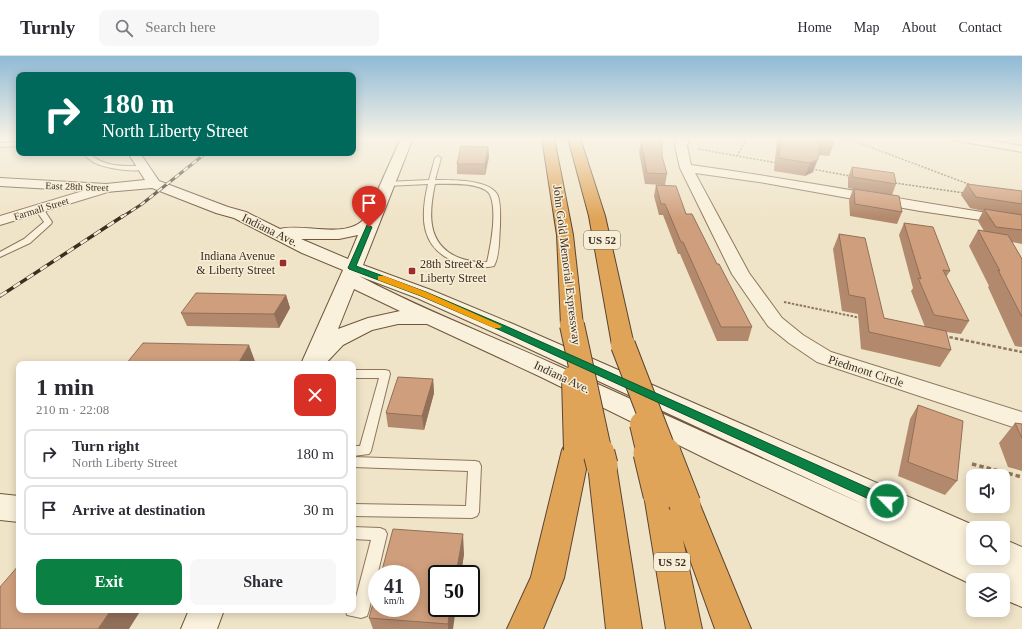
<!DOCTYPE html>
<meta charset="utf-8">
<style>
body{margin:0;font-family:Georgia,serif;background:#f7f7f7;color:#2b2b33;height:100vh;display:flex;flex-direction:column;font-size:15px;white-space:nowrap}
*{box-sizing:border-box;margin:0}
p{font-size:13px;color:#7c7c81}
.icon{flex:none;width:22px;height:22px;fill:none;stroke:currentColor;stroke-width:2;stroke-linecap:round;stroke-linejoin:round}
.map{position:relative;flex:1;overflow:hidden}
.panel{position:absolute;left:16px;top:305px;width:340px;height:252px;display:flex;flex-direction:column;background:#fff;border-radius:8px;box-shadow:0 2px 10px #0003}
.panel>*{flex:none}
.guide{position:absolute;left:16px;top:16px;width:340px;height:84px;border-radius:8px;box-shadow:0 2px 10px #0003;background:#00695c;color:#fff;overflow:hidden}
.fabs{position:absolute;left:966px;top:413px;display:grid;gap:8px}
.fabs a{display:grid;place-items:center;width:44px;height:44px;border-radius:8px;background:#fff;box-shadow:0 2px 10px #0003;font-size:20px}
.speed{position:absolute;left:368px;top:509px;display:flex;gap:8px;font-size:20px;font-weight:700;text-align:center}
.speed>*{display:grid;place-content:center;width:52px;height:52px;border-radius:50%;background:#fff;box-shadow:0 2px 10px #0003;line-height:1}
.speed small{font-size:10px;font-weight:400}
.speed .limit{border:2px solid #111;border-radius:6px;background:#fff;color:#111}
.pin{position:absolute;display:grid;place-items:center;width:34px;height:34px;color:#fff;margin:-41px -17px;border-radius:50% 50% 50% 0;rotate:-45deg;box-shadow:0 0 4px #0007}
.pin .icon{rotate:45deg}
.me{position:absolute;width:44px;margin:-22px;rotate:294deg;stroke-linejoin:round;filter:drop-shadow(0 0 3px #0008)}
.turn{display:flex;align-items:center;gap:14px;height:84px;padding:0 20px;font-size:18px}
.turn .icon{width:52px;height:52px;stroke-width:2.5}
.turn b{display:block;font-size:28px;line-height:34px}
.round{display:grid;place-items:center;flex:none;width:42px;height:42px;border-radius:8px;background:#f7f7f7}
.headline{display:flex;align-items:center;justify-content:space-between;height:68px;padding:0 20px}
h1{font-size:24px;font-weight:800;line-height:30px}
.button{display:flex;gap:8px;margin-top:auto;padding:8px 20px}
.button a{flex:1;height:46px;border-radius:8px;background:#0b8043;color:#fff;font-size:16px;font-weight:800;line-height:46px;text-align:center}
.button a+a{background:#f7f7f7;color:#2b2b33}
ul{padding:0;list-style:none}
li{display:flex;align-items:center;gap:12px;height:50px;margin:0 8px 6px;padding:0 12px;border:2px solid #e1e1e2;border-radius:8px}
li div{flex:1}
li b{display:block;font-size:15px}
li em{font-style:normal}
header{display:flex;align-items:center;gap:24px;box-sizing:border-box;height:56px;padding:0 20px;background:#fff;border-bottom:1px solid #e1e1e2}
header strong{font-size:19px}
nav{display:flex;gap:22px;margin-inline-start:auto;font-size:14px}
.search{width:280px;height:36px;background:#f7f7f7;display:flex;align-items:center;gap:10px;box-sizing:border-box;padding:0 14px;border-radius:8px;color:#7c7c81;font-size:15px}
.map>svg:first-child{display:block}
</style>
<header>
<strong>Turnly</strong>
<div class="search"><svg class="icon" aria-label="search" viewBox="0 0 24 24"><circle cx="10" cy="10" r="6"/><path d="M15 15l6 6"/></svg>Search here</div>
<nav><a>Home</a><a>Map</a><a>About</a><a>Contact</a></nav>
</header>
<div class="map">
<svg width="1022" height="573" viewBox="0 0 1022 573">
<rect width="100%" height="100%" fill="#f0e4c8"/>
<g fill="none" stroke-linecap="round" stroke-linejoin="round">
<g stroke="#8d765c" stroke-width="2">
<path id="lane" d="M19 86V90L0 91V87Z
M83 97H89C104 112 125 110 144 110L147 112C139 118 104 112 95 107 90 105 87 101 83 97Z
M438 100 441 102 435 124C451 124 491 123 498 140 501 149 500 161 500 170 499 182 500 199 494 210 481 213 470 211 458 207 420 193 420 162 428 128L387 130 384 128 387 126 429 124 435 102ZM435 128C448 128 479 126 489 137 498 152 491 189 487 206 476 207 467 205 457 201 426 187 429 156 435 128Z
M36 151H42L52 166 51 168 30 187 0 201V196L24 183 44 166 35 153Z
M353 314H385L389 315 390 318 371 395 369 398 353 400V390H360L379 322H353Z
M353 401 475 405 479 406 481 410 479 456 477 460 472 462 353 460V448L466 450 468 415 353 411Z
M353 471 380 472 385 474 387 478 369 554 367 560 361 562 347 559 346 554H353V545H355L371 484 353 483Z"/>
</g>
<g stroke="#8d765c" stroke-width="2">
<path id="street" d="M677 82H689L687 90 691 109C802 124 912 146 1022 162V170L920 155 765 127 695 117 749 217 782 262 803 279 831 296 1022 356V374L817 306 789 287 768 270 732 218 680 112 675 90Z
M952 82H977L1022 90V96L958 85Z
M106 128 111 129 113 132 111 135 0 169V160Z"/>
</g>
<g stroke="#6f573f" stroke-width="2">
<path id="secondary" d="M401 82H413L363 209 431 234 513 268 980 472H973V502H985L990 504 989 502H1003V483L1022 491V551L1003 543V524H973V529L713 406 541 321 427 268H398L372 274 343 289 325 308H301L343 214 302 197 234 162 216 157 152 132 106 136 0 130V122L106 128 145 124 128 97H140L159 125 228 151 246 156 280 173C301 167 341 182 361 166 364 164 365 159 368 156ZM358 179 348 203 301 183H339ZM359 220 417 242 497 278 865 449C762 403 660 356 558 310 492 280 423 254 359 220ZM354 233 400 255 368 262 338 273Z
M0 438 19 440V466L0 464Z
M189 554H224L217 573H181Z"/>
</g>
<g stroke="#5b4430" stroke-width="2">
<path id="highway" d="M542 82H554L573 179 583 269 579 274 572 275 565 274 561 269 557 179Z
M568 82H580L605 160 634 289 631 294 623 296 615 294 612 289 589 160Z
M576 383 586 387 590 394 564 522 543 573H507L531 521 562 394 566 387Z
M602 398 612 401 616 409 642 573H606L588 409 592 401Z
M659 427 669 430 674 440 685 435 696 439 751 573H715L683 484 702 573H666L644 439 649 430Z"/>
</g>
<path stroke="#8d765c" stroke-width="1.5" stroke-dasharray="2 1.5" stroke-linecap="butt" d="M846 82 971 129
M698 93 777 107
M737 100 747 82
M812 113 850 120
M895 127 965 137"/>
<path stroke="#8d765c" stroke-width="2" stroke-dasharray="2.5 1.5" stroke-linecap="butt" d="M784 246 861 262"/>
<path stroke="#8d765c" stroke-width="2.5" stroke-dasharray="3.5 2" stroke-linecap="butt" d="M944 280 1022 296"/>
<path stroke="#8d765c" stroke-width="3.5" stroke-dasharray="4.5 3" stroke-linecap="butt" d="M972 408 1022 421"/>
<use href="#lane" fill="#faf1dc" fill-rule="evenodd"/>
<use href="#street" fill="#faf1dc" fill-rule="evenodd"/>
<use href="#secondary" fill="#faf1dc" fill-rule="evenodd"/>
<use href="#highway" fill="#e0a458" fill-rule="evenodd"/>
<g stroke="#3d2e20" stroke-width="3">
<path id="rail-far1" d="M122 161 142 148 206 97"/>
</g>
<g stroke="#3d2e20" stroke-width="3.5">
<path id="rail" d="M0 240 123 160"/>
</g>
<use href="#rail-far1" stroke="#f7eed8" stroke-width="2" stroke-dasharray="5.5" stroke-linecap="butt"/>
<use href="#rail" stroke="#f7eed8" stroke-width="2.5" stroke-dasharray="8" stroke-linecap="butt"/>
<g stroke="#5b4430" stroke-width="26" stroke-linecap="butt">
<path id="highway-bridge-far1" d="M572 269 600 398
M623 289 665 398
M574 322 576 394
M642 368 649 398"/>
</g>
<g stroke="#5b4430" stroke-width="33" stroke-linecap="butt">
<path id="highway-bridge" d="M599 397 602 409
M649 397 659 439
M665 397 685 448"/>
</g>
<use href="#highway-bridge-far1" stroke="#e0a458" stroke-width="24"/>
<use href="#highway-bridge" stroke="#e0a458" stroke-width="31"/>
</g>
<path fill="#b2896c" d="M644 82H662V100L667 118 665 129 645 128 639 96 641 86H644Z
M777 82H833L834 87 829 100 818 99 813 116 805 120 774 115Z
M488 91 489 101 485 119 457 118V108Z
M852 111 896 128 892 139 902 156 897 168 850 160 849 144 853 133 848 132V121Z
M967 128 1022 135V188L1012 186 1022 203V291L1015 290 988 231 989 230 969 190 978 174 984 175 978 165 983 155 970 152 961 139Z
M656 129 686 158 717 208 752 271 748 285H717L680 198H678L663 159H659L654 140Z
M904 167 950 215 946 221 969 265 961 278 946 276 951 294 940 311 861 293 858 258 842 255 833 193 839 178 884 262 925 271 911 235 913 232 899 179Z
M286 239 290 252 279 272 187 270 181 257Z
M433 323 434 337 424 374 388 371 386 357Z
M918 349 957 425 945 439 898 420 910 363Z
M1015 367 1022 368V415L1008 411 999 387Z
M464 498 461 518H437L453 573H373L369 562Z"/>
<path fill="#916f58" d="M488 91 489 101 485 119V108Z
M818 103 813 116 805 120 810 107Z
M286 239 290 252 279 272 274 258Z
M249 289 256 308H238Z
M433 323 434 337 424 374 422 360Z
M463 478 464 498 461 518H456Z
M450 552H456L453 573H448V568Z
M111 554H141L129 573H98Z"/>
<path fill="#cf9f7d" stroke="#916f58" d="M645 82H662V100L667 118 647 117 641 86H645Z
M780 82H833L834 87 821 86 818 103 810 107 779 102Z
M461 90 488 91 485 108H457Z
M852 111 894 117 896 128 853 121Z
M967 128 1022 135V148L976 141Z
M656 129 676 130 686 158H692L717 208H719L752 271H721L683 186H681L665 148H661Z
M854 133 899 140 902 156 855 148Z
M984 153 1022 159V174L996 171Z
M904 167 933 171 950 215 943 214 969 265 934 259 918 222 921 223Z
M978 174 1008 179 1022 203V261L998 214 1000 215Z
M839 178 865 182 884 262 946 275 951 294 869 276 865 242 849 239Z
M196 237 286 239 274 258 181 257Z
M143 287 249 289 238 308H126Z
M398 321 433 323 422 360 386 357Z
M918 349 963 365 957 425 908 406Z
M1015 367 1022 368V382Z
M393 473 463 478 456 518H437V552H450L448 568 369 562 377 533V552H411V518H381Z
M19 509V554H111L98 573H0V531Z"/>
<linearGradient id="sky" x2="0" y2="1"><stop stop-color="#8fbad6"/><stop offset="0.51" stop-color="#f8f3e6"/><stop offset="1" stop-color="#f8f3e6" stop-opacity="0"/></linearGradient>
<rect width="1022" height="162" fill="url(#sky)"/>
<path fill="#0b8043" stroke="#07532c" d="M367 169 372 171 356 210 426 236 508 271 891 442 893 445 891 449 887 451 882 449 502 275 421 240 349 213 348 212Z"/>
<path fill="#f59e0b" d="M378 220H384L426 236 502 270 500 272H494L421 240 378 224Z"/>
<g fill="#9e2a2b" stroke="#f7eed8" stroke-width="1.5">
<rect x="279" y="203" width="8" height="8" rx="2"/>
<rect x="408" y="211" width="8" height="8" rx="2"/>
</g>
<g text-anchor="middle" stroke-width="3" stroke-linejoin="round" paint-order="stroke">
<g font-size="10" fill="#3d2e20" stroke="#f7eed8">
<text transform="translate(77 130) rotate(2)" y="4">East 28th Street</text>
<text transform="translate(41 152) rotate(-17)" y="4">Farmall Street</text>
</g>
<g fill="#f7eed8" stroke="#756857" stroke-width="1">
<rect x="584" y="175" width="36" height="18" rx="3"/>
<rect x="654" y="497" width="36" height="18" rx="3"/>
</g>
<g font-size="11" font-weight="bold" fill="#3d2e20">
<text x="602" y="188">US 52</text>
<text x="672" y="510">US 52</text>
</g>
<g font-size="12" fill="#3d2e20" stroke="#f7eed8">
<text transform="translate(270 174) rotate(26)" y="4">Indiana Ave.</text>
<text transform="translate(567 209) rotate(83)" y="4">John Gold Memorial Expressway</text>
<text transform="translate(866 315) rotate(18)" y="4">Piedmont Circle</text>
<text transform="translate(562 321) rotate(25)" y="4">Indiana Ave.</text>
</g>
<g font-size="12" fill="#3d2e20" stroke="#f7eed8" text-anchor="end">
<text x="275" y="204">Indiana Avenue<tspan x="275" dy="14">&amp; Liberty Street</tspan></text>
<text x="420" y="212" text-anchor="start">28th Street &amp;<tspan x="420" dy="14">Liberty Street</tspan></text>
</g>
</g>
</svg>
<div class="fabs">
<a><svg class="icon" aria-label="sound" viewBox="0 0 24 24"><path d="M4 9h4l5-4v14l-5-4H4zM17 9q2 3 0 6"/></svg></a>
<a><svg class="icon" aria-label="search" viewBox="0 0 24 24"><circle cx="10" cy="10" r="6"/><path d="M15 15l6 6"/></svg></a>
<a><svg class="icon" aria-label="layers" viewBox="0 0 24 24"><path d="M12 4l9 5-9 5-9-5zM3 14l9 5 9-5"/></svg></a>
</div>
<div class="speed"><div>41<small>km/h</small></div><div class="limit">50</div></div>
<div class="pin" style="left:369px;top:171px;background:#d93025"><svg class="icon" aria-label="arrive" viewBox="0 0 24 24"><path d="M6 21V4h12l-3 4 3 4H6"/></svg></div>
<svg class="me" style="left:887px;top:445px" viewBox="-20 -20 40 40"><circle r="17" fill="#0b8043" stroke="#fff" stroke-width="3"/><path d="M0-11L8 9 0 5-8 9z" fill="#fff"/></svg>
<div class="guide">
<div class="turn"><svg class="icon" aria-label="right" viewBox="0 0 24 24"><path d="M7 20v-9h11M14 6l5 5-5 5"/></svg><div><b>180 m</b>North Liberty Street</div></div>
</div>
<section class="panel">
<div class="headline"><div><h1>1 min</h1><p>210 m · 22:08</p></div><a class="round" style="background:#d93025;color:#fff"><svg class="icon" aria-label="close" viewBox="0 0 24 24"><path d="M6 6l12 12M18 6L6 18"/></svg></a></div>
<ul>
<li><svg class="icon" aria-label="right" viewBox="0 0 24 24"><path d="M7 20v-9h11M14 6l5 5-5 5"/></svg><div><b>Turn right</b><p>North Liberty Street</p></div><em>180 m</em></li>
<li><svg class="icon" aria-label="arrive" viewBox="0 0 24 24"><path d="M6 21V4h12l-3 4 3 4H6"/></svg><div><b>Arrive at destination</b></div><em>30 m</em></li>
</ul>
<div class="button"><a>Exit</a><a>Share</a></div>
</section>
</div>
